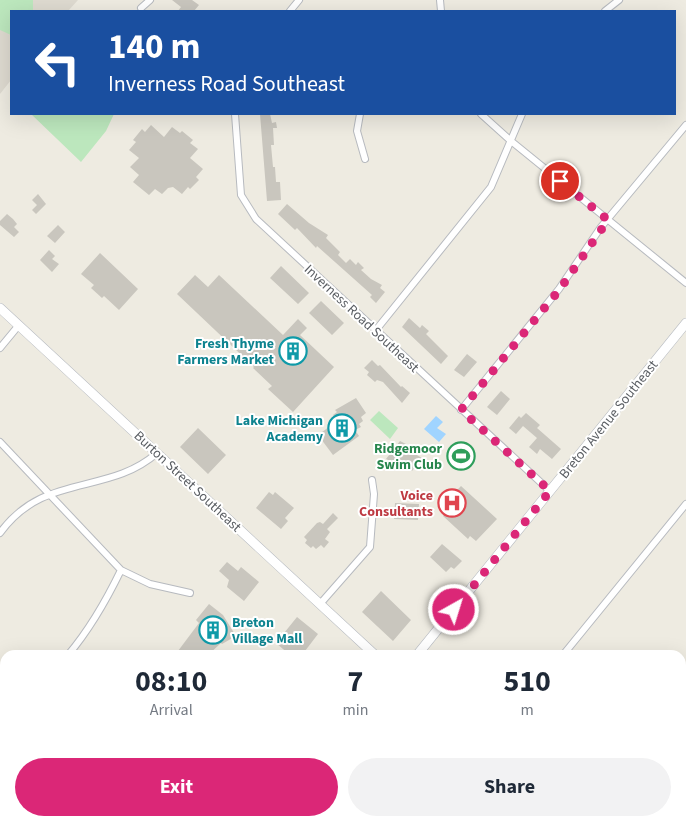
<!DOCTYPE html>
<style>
body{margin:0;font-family:"Source Sans 3",sans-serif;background:#f2f2f3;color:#1f2937;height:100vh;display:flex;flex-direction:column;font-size:19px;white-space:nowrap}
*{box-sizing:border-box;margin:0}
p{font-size:16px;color:#747a83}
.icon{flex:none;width:28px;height:28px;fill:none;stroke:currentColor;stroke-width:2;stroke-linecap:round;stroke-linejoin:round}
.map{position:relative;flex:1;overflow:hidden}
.panel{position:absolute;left:0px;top:650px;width:686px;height:176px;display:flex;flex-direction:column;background:#fff;border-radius:15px 15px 0 0;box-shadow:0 5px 20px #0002}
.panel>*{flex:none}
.banner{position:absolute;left:10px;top:10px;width:666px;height:105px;border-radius:0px;box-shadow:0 5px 20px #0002;background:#1a4fa0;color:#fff;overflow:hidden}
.pin{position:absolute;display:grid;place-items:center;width:42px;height:42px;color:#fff;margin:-21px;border:2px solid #fff;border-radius:50%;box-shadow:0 1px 5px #0007}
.me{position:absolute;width:55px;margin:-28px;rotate:39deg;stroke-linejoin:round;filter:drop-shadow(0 0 4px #0008)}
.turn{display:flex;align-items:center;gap:18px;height:105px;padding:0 15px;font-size:22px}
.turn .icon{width:65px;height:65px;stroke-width:2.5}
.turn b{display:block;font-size:35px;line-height:42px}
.eta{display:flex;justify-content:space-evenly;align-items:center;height:85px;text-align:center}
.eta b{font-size:30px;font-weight:700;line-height:35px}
.button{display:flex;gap:10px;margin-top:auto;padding:10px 15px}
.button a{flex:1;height:58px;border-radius:30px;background:#db2777;color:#fff;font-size:20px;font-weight:700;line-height:58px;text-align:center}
.button a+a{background:#f2f2f3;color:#1f2937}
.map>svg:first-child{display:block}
</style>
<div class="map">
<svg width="686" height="826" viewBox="0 0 686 826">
<rect width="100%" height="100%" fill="#eeebe1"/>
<path fill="#dedad0" d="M0 0H78L68 11H11V80L0 94Z"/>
<path fill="#bce7bd" d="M0 0H33V11H11V35L0 30Z
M31 114H114L106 131 81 162Z
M379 411 398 428 390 439 370 420Z"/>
<path fill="#a0d4ff" d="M436 416 443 422 437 428 446 434 439 442 424 429Z"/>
<path fill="#c9c6be" d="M172 0H192L199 5 194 11H178L181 7Z
M260 114H270L272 123 276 122 277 128H273L274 145H271L273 167H275L276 182H280L281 200 267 201Z
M151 125 164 137 172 127 180 133 182 131 193 140 190 143 198 149 190 158 203 169 196 177 199 180 190 189 188 187 182 194 173 187 168 188 162 194 155 189 149 195 133 182 139 175 130 167 139 158 129 150 136 142 133 140 142 129 145 132Z
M38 194 46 204 36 214 32 210 37 205 32 200Z
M287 204 309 223 328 235 326 238 340 252 338 255 346 263 350 259 356 265 358 262 364 268 361 270 371 279 382 285 380 288 385 292 376 303 370 297 372 295 317 246 316 248 297 228 295 230 278 214Z
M7 214 13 219 17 224 14 227 19 232 14 237 0 225V221Z
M58 225 65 232 55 243 47 236Z
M49 250 55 256 52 259 59 264 52 272 40 260Z
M100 253 138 289 119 310 104 296 102 298 91 288 94 285 81 274Z
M281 266 309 293 298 304 270 278Z
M195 275 208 287 219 275 283 335 298 319 307 328 300 335 334 367 293 412 268 389 272 386 253 368 254 367 177 294Z
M321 301 344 323 332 335 309 313Z
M409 318 420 328 422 325 429 331 426 334 448 356 441 364 402 327Z
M467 354 477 362 464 377 454 370Z
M372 360 378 366 380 365 401 387 402 386 410 393 402 403 383 382 377 380 375 382 367 375 369 372 364 368Z
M501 391 510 399 497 415 487 407Z
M356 398 366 413 361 417 363 421 359 424 361 427 355 430 359 436 333 455 318 435 337 421 333 415 337 412 335 410Z
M526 413 540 425 537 428 561 449 552 459 540 449 537 454 529 447 537 438 523 426 516 434 509 428 519 416 521 418Z
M198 428 226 455 208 474 180 447Z
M400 441 412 447 410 451 422 458 412 471 386 459Z
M457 446 461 450 464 447 469 451 467 454 471 459 464 466 450 454Z
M461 486 497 519 476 541 470 536 468 539 443 516 446 513 441 507Z
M269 492 273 495 275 492 294 508 285 518 288 521 281 529 256 508Z
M395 503 419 504 418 520 394 519Z
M333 513 338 518 327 529 330 532 325 539 329 542 324 548 321 545 316 549 313 546 311 548 305 543 307 540 304 537 317 523 320 522 323 524Z
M442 544 462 561 454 569 451 567 446 572 430 557Z
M227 562 238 571 241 567 259 582 244 601 227 587 229 580 219 571Z
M381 591 411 620 393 641 362 612Z
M209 604 223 615 236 636 222 644 221 643 208 655H175L199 623 196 620Z
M297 617 318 634 302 655H290L276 643Z"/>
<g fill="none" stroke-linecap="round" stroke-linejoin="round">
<g stroke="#b7babf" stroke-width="8">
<path id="street" d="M440 0 441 11
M141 8 150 0
M290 11 299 0
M605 11 619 0
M235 114 241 195 256 219 550 491
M360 114 357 131 365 159
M481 114 511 141 686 283
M376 330 491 187 522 114
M0 348 19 325
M461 410 559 289 601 227 686 125
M0 442 121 570 150 584 190 593
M0 533C44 472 108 496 157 453
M320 604 370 547 374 494 372 480
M68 655C90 629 106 601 121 570
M563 655 686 504
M681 690 686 684
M0 735 5 730
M570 826 574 821"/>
</g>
<g stroke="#b7bbc1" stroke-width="10">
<path id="secondary" d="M0 308 375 655
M417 655 686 323
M559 821 565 826
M282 826 286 821"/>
</g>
<use href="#street" stroke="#fff" stroke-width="6"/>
<use href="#secondary" stroke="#fff" stroke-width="9"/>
</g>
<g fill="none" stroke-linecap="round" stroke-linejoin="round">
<path stroke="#db2777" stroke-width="9" stroke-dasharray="0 16.2" d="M454 610 550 491 461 410 560 289 608 220 560 181"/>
</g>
<defs>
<g id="building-ring" transform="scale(1.4375)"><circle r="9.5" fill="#fff" stroke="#0f9aa8" stroke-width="1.5"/><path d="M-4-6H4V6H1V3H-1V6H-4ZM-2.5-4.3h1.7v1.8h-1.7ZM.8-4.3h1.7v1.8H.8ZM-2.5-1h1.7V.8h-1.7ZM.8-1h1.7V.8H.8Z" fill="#0f9aa8"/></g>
<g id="stadium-ring" transform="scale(1.4375)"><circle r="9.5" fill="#fff" stroke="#2e9e5b" stroke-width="1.5"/><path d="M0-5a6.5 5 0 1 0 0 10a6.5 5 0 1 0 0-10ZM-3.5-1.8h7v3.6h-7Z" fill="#2e9e5b"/></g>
<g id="hospital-ring" transform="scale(1.4375)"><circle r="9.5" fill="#fff" stroke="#e0444e" stroke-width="1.5"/><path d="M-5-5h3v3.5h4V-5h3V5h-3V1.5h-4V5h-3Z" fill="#e0444e"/></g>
</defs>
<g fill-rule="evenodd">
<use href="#building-ring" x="293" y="351"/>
<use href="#building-ring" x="342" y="428"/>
<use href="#stadium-ring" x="461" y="456"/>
<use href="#hospital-ring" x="452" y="503"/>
<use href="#building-ring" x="213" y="630"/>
</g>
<g text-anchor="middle" stroke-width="4" stroke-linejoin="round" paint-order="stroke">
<g font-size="14" fill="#5a5e63" stroke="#fff">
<text transform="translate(362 318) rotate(43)" y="5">Inverness Road Southeast</text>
<text transform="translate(608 419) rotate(-51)" y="5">Breton Avenue Southeast</text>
<text transform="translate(188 481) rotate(43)" y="5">Burton Street Southeast</text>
</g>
<g font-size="14" font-weight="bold" fill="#0d838f" stroke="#fff" text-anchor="end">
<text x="274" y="348">Fresh Thyme<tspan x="274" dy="16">Farmers Market</tspan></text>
<text x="323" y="425">Lake Michigan<tspan x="323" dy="16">Academy</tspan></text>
<text x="232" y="627" text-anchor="start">Breton<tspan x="232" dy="16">Village Mall</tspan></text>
</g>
<g font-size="14" font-weight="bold" fill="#27864d" stroke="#fff" text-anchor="end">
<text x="442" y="453">Ridgemoor<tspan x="442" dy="16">Swim Club</tspan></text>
</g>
<g font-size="14" font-weight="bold" fill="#be3a42" stroke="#fff" text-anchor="end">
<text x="433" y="500">Voice<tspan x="433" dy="16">Consultants</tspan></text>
</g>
</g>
</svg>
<div class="pin" style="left:560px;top:181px;background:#d93025"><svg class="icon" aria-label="arrive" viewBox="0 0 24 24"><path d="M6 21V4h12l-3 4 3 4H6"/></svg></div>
<svg class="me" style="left:454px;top:610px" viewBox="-20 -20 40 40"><circle r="17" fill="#db2777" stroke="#fff" stroke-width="3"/><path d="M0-11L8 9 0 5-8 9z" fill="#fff"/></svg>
<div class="banner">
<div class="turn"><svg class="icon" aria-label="left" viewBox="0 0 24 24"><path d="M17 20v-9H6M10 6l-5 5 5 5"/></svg><div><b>140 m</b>Inverness Road Southeast</div></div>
</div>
<section class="panel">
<div class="eta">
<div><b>08:10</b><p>Arrival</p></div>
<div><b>7</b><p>min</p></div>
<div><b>510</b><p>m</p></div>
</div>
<div class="button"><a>Exit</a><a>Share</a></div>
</section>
</div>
